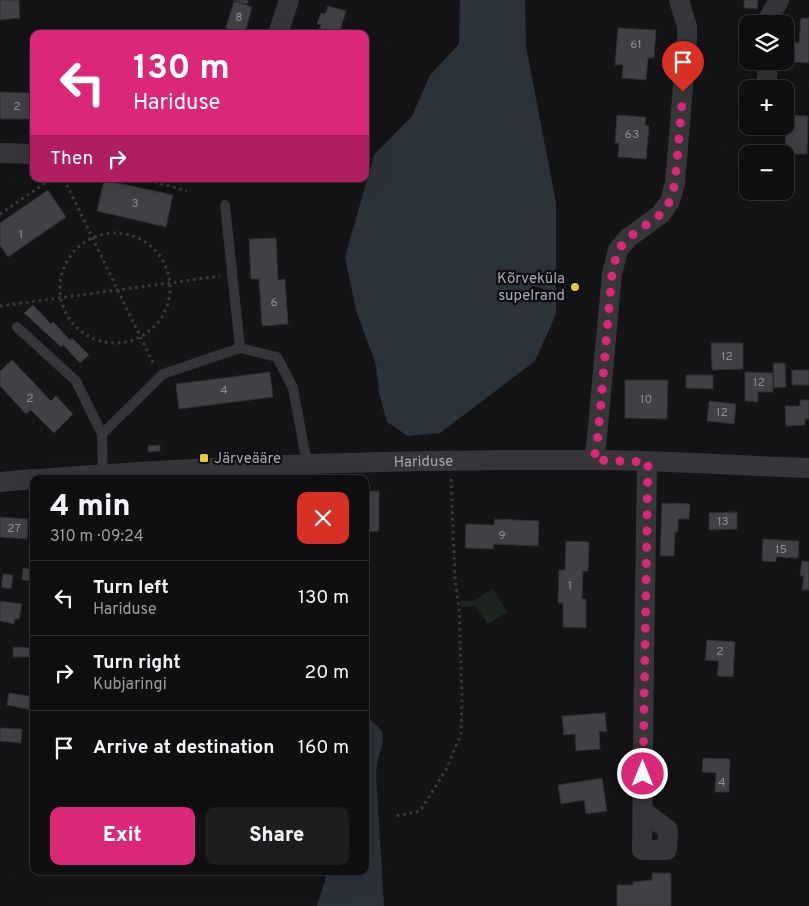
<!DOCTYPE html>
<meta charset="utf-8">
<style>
body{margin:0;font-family:Overpass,sans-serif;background:#1d1c1e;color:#f1f3f6;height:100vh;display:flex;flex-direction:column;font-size:19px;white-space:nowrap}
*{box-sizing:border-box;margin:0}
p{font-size:16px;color:#9b9c9f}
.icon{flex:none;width:28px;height:28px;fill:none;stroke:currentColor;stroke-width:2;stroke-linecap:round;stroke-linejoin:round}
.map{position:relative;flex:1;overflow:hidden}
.drawer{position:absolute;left:30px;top:475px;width:339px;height:400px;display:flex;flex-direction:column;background:#0f0e10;border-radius:10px;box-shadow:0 5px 20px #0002,0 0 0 1px #2f2e30}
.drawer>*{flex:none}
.banner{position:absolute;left:30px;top:30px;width:339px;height:152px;border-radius:10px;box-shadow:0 5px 20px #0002,0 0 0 1px #2f2e30;background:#db2777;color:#fff;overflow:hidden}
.tools{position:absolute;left:739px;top:15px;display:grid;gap:10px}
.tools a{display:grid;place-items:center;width:55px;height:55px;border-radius:10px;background:#0f0e10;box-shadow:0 5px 20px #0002,0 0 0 1px #2f2e30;font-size:25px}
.pin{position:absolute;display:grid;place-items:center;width:42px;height:42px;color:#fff;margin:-51px -21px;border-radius:50% 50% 50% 0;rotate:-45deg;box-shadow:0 0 5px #0007}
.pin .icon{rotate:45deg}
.me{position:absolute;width:55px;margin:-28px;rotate:0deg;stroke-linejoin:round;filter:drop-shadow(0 0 4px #0008)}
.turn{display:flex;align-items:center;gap:18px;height:105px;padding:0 20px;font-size:22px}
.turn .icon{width:65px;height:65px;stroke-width:2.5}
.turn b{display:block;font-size:35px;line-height:42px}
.then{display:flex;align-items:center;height:48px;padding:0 20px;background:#0003;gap:10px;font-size:19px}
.round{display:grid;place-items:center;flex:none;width:52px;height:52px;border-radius:10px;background:#1d1c1e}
.summary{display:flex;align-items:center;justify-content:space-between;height:85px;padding:0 20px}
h1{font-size:30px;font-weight:800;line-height:38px}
.cta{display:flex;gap:10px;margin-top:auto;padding:10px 20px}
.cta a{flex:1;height:58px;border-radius:10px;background:#db2777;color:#fff;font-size:20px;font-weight:800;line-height:58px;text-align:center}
.cta a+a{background:#1d1c1e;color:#f1f3f6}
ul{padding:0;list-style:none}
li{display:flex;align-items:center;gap:15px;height:75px;padding:0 20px;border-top:1px solid #2f2e30}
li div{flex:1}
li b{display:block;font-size:19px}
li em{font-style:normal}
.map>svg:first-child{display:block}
</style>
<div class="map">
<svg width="809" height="906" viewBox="0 0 809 906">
<rect width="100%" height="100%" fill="#141315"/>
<path fill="#1e2520" d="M493 589 507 612 488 624 475 606 461 607V601L474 600Z"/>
<path fill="#2c323a" d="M460 0H525L526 46 556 203V314L535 361 440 433 408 436 387 422 379 393 376 365 356 310 345 257 374 155 412 116 430 75 459 44Z
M365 719H370L382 731 383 742 377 763 376 775 384 906H317L328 871H365Z"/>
<path fill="#141315" d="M532 286 558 292V294L531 292Z"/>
<path fill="#404045" stroke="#2e2d31" d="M0 0H19L20 18 0 20Z
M233 0H248L247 4Z
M744 0H758L757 9 744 8Z
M234 1 252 7 245 33 226 28Z
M328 6 346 11 339 34H318L321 25 317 24 321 13 325 14Z
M801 18H809V63L789 62 791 42 799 43Z
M618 28 656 30 654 58H648L646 80 622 78 623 65H615Z
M0 92 34 93V119H0Z
M617 115 646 117 645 125 649 126 646 159 618 157 619 143H615Z
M786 115 808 116 807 154H785Z
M104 180 173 195 166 227 97 211Z
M48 190 66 217 8 257 0 245V223Z
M276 238 278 280 285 279 288 324 262 326 259 279H251L249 239Z
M33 305 51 324 53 322 70 340 72 338 89 355 80 363 63 345 61 347 24 313Z
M711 343H743V369L712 370Z
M12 360 51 401 56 396 73 414 54 433 31 410 26 414 0 386V371Z
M773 363H785L786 387 774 388Z
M792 370H809V385H792Z
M270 372 273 397 179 409 176 384Z
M745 372 773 373V392H758V402L745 401Z
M686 375H713V389L686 388Z
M625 380H668L667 419 625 418Z
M800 400H809V419H805V425L786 426 785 406H800Z
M709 401 736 404 734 424 707 421Z
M160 445V451L148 452V446Z
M34 490V510H31L30 491Z
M365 491H379V531L365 532Z
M662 503 690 504 689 519H678V532H675L674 556H660Z
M737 512V529L709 530V513Z
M0 517 28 519 27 539 0 537Z
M495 519 539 521 538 546 494 544 493 549 465 548 466 524 494 525Z
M763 539 799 541 798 558 776 557V562L762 561Z
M566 541 589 542 588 571H583L582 599H586V628L563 627V603H558L559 570H565Z
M802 561 809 562V590H802L804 576H800Z
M23 568 34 570V581L22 580Z
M3 574 13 575 11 589 1 587Z
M0 601 22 604 19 619H15L14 624 0 621Z
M707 640 735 642 733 677 717 676 719 661 705 660Z
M13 647 34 648V657H13Z
M9 693 34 697 32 710 7 705Z
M605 713 607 732 599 731 600 749 576 751 575 734 564 735 562 716Z
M0 728 22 729 21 743 0 741Z
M703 758 730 759 729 792H715L716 773 702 772Z
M602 778 607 811 586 814 584 800 561 804 558 785Z
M652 873H671V906H617V885H633V882L652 880Z"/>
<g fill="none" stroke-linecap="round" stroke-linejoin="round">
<path stroke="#3b3b41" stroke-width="3" stroke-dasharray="2.5 4" stroke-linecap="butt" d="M64 179 154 365
M135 179 159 183 187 191
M0 214 48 181 55 179
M60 288a55 55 0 1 1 110 0a55 55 0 1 1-110 0Z
M0 306 220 276
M397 816 420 811 446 770 461 734 462 697 459 607 455 580 451 477"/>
<path stroke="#35353a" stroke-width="10" d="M225 205 240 348
M17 327 76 381 102 434
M103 474 102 434 163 374 240 348 277 357 293 388 307 464"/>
<g stroke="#35353a" stroke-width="20">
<path d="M767 24V21L779 0"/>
<path d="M278 34 289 0"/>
<path d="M767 89V61"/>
<path d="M0 153 34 154"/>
<path d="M594 460 597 436 612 274 618 250 628 238 661 214 670 201 675 183 687 38V27L679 0"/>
<path id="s1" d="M38 479C222 465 407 459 592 460 664 460 737 466 809 468"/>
<path d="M0 482 34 479"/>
<path d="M643 811 668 830 667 850H642L644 663 647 462"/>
</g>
</g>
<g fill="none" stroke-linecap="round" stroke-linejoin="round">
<path stroke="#db2777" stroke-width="9" stroke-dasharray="0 16.2" d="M643 774 648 462 594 460 598 436 612 274 618 250 628 238 661 214 670 201 675 183 683 92"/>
</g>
<g fill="#e7c939" stroke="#0f0e10" stroke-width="2">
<circle cx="575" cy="287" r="5"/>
<rect x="199" y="453" width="10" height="10" rx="2.5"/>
</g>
<g text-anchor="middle" stroke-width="4.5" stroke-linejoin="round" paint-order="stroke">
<g font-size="12" fill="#8c8e99">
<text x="239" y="21">8</text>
<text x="636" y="48">61</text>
<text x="17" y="110">2</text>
<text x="632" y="138">63</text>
<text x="135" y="207">3</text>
<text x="21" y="238">1</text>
<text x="274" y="306">6</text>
<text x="727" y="360">12</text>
<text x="759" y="386">12</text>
<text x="224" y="394">4</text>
<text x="30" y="402">2</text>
<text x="646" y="403">10</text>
<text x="722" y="416">12</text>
<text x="723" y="525">13</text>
<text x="14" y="532">27</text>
<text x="502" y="539">9</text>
<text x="781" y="553">15</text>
<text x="570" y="589">1</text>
<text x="720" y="655">2</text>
<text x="722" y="786">4</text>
</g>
<g font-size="15" fill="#a6a8b5" stroke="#0f0e10" text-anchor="end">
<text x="565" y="283">Kõrveküla<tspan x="565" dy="17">supelrand</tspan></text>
<text x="214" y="463" text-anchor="start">Järveääre</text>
</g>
<g font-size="15" fill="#a6a8b5" stroke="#0f0e10">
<text dy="5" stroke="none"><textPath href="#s1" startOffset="386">Hariduse</textPath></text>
</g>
</g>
</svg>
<div class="tools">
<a><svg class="icon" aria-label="layers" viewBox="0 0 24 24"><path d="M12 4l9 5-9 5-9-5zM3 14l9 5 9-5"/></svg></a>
<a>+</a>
<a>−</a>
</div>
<div class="pin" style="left:683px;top:92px;background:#d93025"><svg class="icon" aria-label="arrive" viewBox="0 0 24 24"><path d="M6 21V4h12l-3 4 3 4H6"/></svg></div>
<svg class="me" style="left:643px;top:774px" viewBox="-20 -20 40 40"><circle r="17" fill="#db2777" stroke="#fff" stroke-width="3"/><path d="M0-11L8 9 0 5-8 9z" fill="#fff"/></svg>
<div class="banner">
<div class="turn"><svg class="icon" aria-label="left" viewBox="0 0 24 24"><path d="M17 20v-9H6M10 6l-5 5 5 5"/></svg><div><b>130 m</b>Hariduse</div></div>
<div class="then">Then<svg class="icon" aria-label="right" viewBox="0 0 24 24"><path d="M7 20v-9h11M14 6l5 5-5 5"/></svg></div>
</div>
<section class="drawer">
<div class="summary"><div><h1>4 min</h1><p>310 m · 09:24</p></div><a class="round" style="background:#d93025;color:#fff"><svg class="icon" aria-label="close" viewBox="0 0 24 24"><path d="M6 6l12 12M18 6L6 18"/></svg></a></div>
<ul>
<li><svg class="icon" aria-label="left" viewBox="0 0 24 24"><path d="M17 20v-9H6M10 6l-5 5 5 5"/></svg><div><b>Turn left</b><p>Hariduse</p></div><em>130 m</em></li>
<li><svg class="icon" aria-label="right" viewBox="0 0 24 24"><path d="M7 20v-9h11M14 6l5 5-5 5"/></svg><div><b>Turn right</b><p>Kubjaringi</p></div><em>20 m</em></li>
<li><svg class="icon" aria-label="arrive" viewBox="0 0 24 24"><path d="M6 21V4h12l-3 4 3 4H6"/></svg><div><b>Arrive at destination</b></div><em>160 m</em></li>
</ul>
<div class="cta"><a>Exit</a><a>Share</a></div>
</section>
</div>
